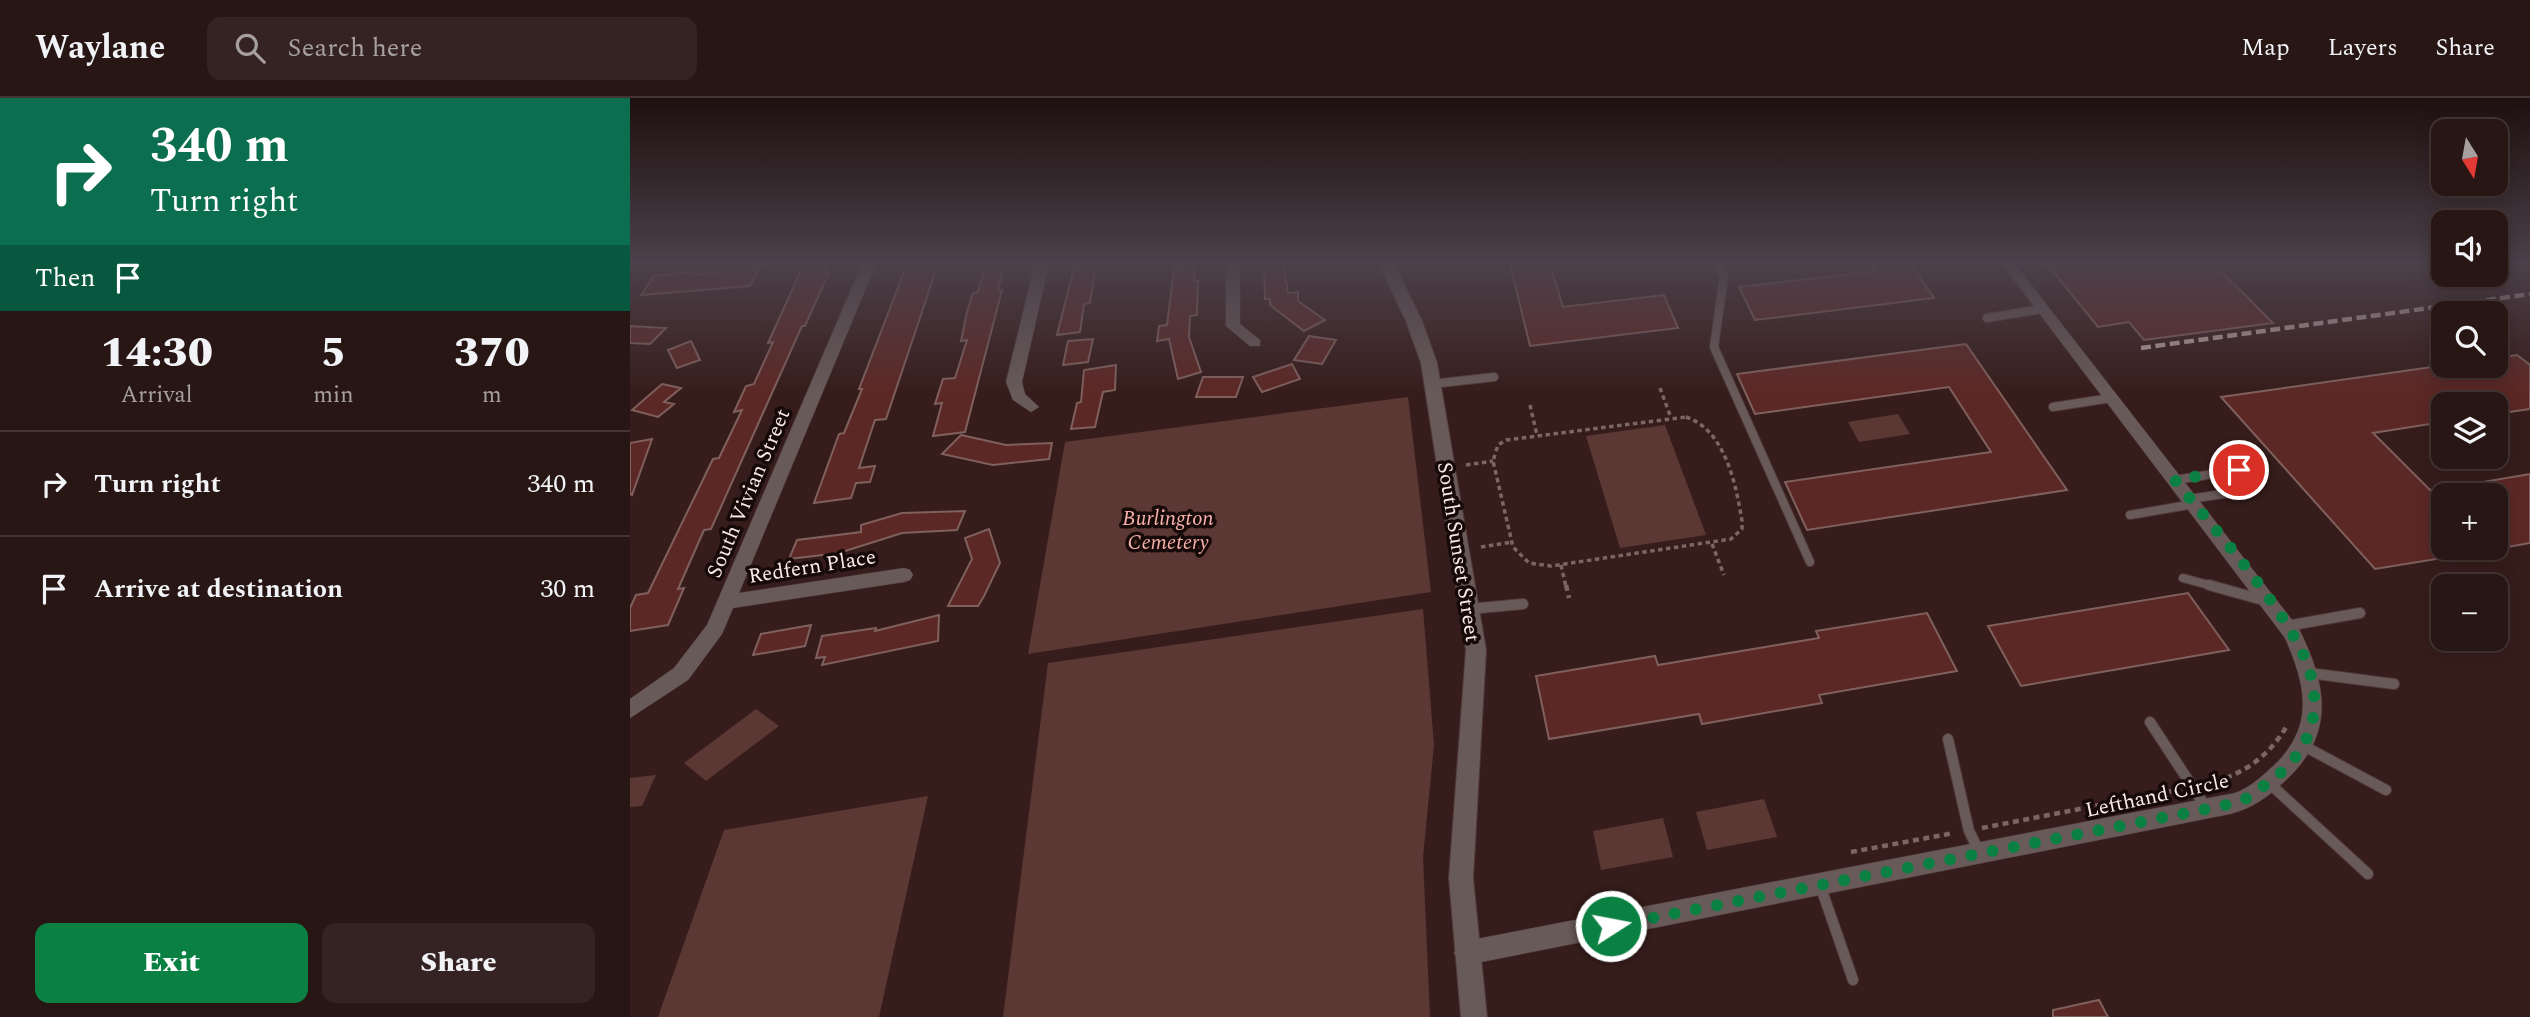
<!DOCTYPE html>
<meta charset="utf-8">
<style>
body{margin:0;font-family:Spectral,serif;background:#342322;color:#f1f3f6;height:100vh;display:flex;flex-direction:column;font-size:26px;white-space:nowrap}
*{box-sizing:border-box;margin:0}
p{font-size:23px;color:#a59fa0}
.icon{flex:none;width:38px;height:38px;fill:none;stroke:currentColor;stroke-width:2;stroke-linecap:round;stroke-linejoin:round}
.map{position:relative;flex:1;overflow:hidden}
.drawer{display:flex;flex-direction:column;background:#281614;width:630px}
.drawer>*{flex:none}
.hud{background:#0b6e4f;color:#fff;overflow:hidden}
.needle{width:46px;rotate:169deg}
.tools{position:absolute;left:1801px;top:21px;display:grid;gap:14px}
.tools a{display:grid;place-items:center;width:77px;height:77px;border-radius:14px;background:#281614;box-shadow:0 4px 18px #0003,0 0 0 2px #443534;font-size:35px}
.pin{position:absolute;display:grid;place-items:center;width:60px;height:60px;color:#fff;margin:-30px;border:4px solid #fff;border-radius:50%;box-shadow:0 2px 7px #0007}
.me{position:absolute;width:77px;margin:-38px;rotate:79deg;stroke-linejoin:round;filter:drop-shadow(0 0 5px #0008)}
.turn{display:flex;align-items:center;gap:24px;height:147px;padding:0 35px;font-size:32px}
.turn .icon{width:91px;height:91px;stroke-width:2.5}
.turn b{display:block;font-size:49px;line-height:60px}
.then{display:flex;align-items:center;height:66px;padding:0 35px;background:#0003;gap:14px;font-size:26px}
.eta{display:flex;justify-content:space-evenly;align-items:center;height:119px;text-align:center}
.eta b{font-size:42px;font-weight:800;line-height:49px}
.primary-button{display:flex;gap:14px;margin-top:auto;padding:14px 35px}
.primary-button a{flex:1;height:80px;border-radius:14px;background:#0b8043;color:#fff;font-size:28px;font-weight:800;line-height:80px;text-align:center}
.primary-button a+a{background:#342322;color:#f1f3f6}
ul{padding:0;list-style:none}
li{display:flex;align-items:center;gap:21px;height:105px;padding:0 35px;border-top:2px solid #443534}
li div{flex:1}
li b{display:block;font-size:26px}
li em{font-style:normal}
header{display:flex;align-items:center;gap:42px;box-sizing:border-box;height:98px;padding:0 35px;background:#281614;border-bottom:2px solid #443534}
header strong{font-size:33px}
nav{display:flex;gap:38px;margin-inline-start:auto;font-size:24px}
.search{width:490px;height:63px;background:#342322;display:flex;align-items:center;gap:18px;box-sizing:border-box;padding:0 24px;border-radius:14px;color:#a59fa0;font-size:26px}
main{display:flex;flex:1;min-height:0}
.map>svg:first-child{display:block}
</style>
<header>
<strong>Waylane</strong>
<div class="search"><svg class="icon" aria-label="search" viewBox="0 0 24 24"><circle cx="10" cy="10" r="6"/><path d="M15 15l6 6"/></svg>Search here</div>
<nav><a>Map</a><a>Layers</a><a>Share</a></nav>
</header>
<main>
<section class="drawer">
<div class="hud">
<div class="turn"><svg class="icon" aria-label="right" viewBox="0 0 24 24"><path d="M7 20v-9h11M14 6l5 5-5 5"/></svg><div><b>340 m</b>Turn right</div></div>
<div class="then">Then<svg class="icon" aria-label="arrive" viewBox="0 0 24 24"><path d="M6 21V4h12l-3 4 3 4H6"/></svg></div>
</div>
<div class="eta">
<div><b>14:30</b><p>Arrival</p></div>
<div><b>5</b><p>min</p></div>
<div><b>370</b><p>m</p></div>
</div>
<ul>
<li><svg class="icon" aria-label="right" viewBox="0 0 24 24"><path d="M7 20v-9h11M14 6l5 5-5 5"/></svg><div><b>Turn right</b></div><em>340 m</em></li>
<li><svg class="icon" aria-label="arrive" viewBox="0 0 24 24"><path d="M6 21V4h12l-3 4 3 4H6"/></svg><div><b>Arrive at destination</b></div><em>30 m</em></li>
</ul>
<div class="primary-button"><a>Exit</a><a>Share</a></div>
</section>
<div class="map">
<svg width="1900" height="919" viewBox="0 0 1900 919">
<rect width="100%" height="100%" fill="#361d1b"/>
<path fill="#5c3835" d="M778 299 801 494 398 556 435 344Z
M1268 316 1280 336 1229 344 1218 324Z
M1035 327 1076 437 990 450 956 338Z
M793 511 804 647 793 759 800 919H373L418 565Z
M126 611 149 628 76 683 54 665Z
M26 677 12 708 0 709V680Z
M298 698 249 919H28L94 732Z
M1134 701 1147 739 1077 752 1066 714Z
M1033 720 1043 759 971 772 963 733Z"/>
<path fill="#5c2825" stroke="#7f605d" stroke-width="2" d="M174 166H197L194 174H199L175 228H172L81 431 74 432 48 491 54 490 38 527 0 533V510L6 497 18 495 83 361 89 360 112 312 104 314 116 288 124 286 143 244 138 245Z
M277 166H308L256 321 245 322 229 370 245 368 240 384 226 385 221 400 184 405 209 336 214 335 232 291H229Z
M356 166H374L368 192H372L335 334 303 338 312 305 305 306 313 281 325 280 337 242 331 243 337 214 343 195 348 194Z
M445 166H466L460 205 454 206 450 234 427 237Z
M634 166H653L658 195 668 194V203L695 222 674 233 640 207V201H635Z
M880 166H920L933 209 1034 197 1048 230 900 248Z
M1241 166H1281L1304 200 1125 222 1109 189 1245 173Z
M1417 166H1584L1643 225 1514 242 1499 224 1468 229Z
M131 167 120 188 11 197 24 178 70 173 68 177Z
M565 169 564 183H568L567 217 560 218 559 239 571 274 548 281 539 241 527 243 529 228 537 227 544 172Z
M0 228 36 230 20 246 0 245Z
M679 238 706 242 692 266 664 262Z
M463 241 458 264 433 267 438 243Z
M61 243 70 262 47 270 38 252Z
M1336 246 1437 392 1177 432 1155 384 1361 354 1319 289 1125 316 1107 276Z
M1887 257 1900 267V311L1866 316V306H1813V324L1743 335 1800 392 1813 390V460L1745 471 1591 299 1809 268H1866V260Z
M662 266 670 281 632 294 623 279Z
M486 267 485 292 473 294 465 329 441 331 447 305 451 304 454 272Z
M573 279H613L606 299H566Z
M32 286 51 290 34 304 44 306 28 319 2 312Z
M331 337 376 347 422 345 419 361 363 367 312 356Z
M22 341 2 397 0 396V345Z
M1900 376V445L1866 451V397H1824L1823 389Z
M335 413 327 432 272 435 209 455 159 461 167 442 231 434V427L272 415Z
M359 431 370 465 354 498 348 508H318L342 461 335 440Z
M1558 495 1599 552 1391 588 1358 528Z
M1297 515 1327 573 1189 597 1192 605 1072 626 1069 616 919 641 906 578 1025 558 1028 567 1189 540 1186 533Z
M309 517 308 543 192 567 195 559 186 560 192 538 246 530 245 533Z
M181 527 175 548 123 557 131 536Z
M1469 902 1478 919H1423V912Z"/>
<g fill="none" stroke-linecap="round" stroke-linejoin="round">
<g stroke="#523a38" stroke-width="10">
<path id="service-far1" d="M1089 166 1094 177 1084 249 1180 464
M1357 220 1412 211
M802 286 864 279
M1423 309 1481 300
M1545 382 1609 372
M1560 401 1625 391
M1500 417 1564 406
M1553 480 1586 489"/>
</g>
<g stroke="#523a38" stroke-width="12">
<path id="service" d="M1579 487 1633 502
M839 511 893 506
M1656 528 1730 515
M1679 575 1764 586
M1520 624 1577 711
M1318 641 1339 733 1349 753
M1674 648 1756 692
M1639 685 1738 776
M1190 787 1223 882"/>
</g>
<g stroke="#523a38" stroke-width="1">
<path id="minor" d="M232 166H246L109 495 274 470 280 472 283 477 280 482 274 484 103 510 92 536 58 582 0 620V601L44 570 77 527Z
M405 166H419L392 284 395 296 409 309 401 314 383 302 376 284Z
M596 166H610V226L630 242V248H620L596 228Z
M1372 166H1385L1669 531C1697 587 1706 636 1655 683 1639 698 1623 710 1600 716L836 867 828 863 824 855 828 847 836 843 1605 695C1619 690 1630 680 1641 670 1685 630 1677 590 1655 540Z"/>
</g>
<g stroke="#523a38" stroke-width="2">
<path id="tertiary" d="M749 166H764L792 223 807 265 856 552 843 780 857 919H831L819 780 836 552 791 265 776 223Z"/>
</g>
<path stroke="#7c6664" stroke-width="3.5" stroke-dasharray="4.5 3.5" stroke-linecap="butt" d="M1030 290 1041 320
M900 307 907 337
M1056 319C1095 332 1106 386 1112 423V431L1101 441 921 468 899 465 883 449 863 363 868 347 876 342Z
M836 367 863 363
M1082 446 1094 477
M851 449 882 444
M931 467 936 489"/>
<path stroke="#7c6664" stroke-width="4.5" stroke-dasharray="6 4.5" stroke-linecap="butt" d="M936 487 939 500
M1576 686C1613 677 1639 659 1658 626
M1352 730 1547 692
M1221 754 1324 735"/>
<use href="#service-far1" stroke="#685a59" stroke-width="8"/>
<use href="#service" stroke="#685a59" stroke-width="10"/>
<use href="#minor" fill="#685a59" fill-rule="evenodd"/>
<use href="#tertiary" fill="#685a59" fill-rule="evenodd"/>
<path stroke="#b8a4a2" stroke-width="4.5" stroke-dasharray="10 4.5" stroke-linecap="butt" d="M1511 250 1900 196"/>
</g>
<linearGradient id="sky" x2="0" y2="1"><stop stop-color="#1e100f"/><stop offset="0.56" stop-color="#4c404a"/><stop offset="1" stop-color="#4c404a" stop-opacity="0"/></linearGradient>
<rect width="1900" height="295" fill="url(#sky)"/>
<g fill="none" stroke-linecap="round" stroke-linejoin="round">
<path stroke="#0b8043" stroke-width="12" stroke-dasharray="0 21.6" d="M981 828 1577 711C1588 708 1602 707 1613 702 1621 699 1628 692 1635 687 1679 657 1696 615 1676 563 1653 507 1584 431 1545 382L1609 372"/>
</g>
<g text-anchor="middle" stroke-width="7" stroke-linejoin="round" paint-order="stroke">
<g font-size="21" fill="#fbe9e7" stroke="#160a09">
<text transform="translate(118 395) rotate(-67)" y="7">South Vivian Street</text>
<text transform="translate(829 454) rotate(81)" y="7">South Sunset Street</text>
<text transform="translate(182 468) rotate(-9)" y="7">Redfern Place</text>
<text transform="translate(1527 697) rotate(-12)" y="7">Lefthand Circle</text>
</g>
<g font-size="21" font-style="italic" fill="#f8b1aa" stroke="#160a09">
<text x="538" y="427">Burlington<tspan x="538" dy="24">Cemetery</tspan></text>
</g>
</g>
</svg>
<div class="tools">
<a><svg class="needle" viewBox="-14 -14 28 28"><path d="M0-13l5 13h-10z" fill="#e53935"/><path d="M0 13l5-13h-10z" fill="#a59fa0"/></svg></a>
<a><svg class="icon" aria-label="sound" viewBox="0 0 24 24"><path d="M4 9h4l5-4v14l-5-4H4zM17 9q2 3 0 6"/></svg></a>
<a><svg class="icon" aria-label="search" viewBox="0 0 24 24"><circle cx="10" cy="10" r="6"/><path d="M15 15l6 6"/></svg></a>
<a><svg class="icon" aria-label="layers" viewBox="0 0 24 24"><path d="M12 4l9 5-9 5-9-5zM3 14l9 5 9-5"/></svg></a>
<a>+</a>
<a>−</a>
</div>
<div class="pin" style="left:1609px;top:372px;background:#d93025"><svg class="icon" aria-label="arrive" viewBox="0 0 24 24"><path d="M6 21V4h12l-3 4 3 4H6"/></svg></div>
<svg class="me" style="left:981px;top:828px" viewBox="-20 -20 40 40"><circle r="17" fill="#0b8043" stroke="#fff" stroke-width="3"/><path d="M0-11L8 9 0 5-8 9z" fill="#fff"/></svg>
</div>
</main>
